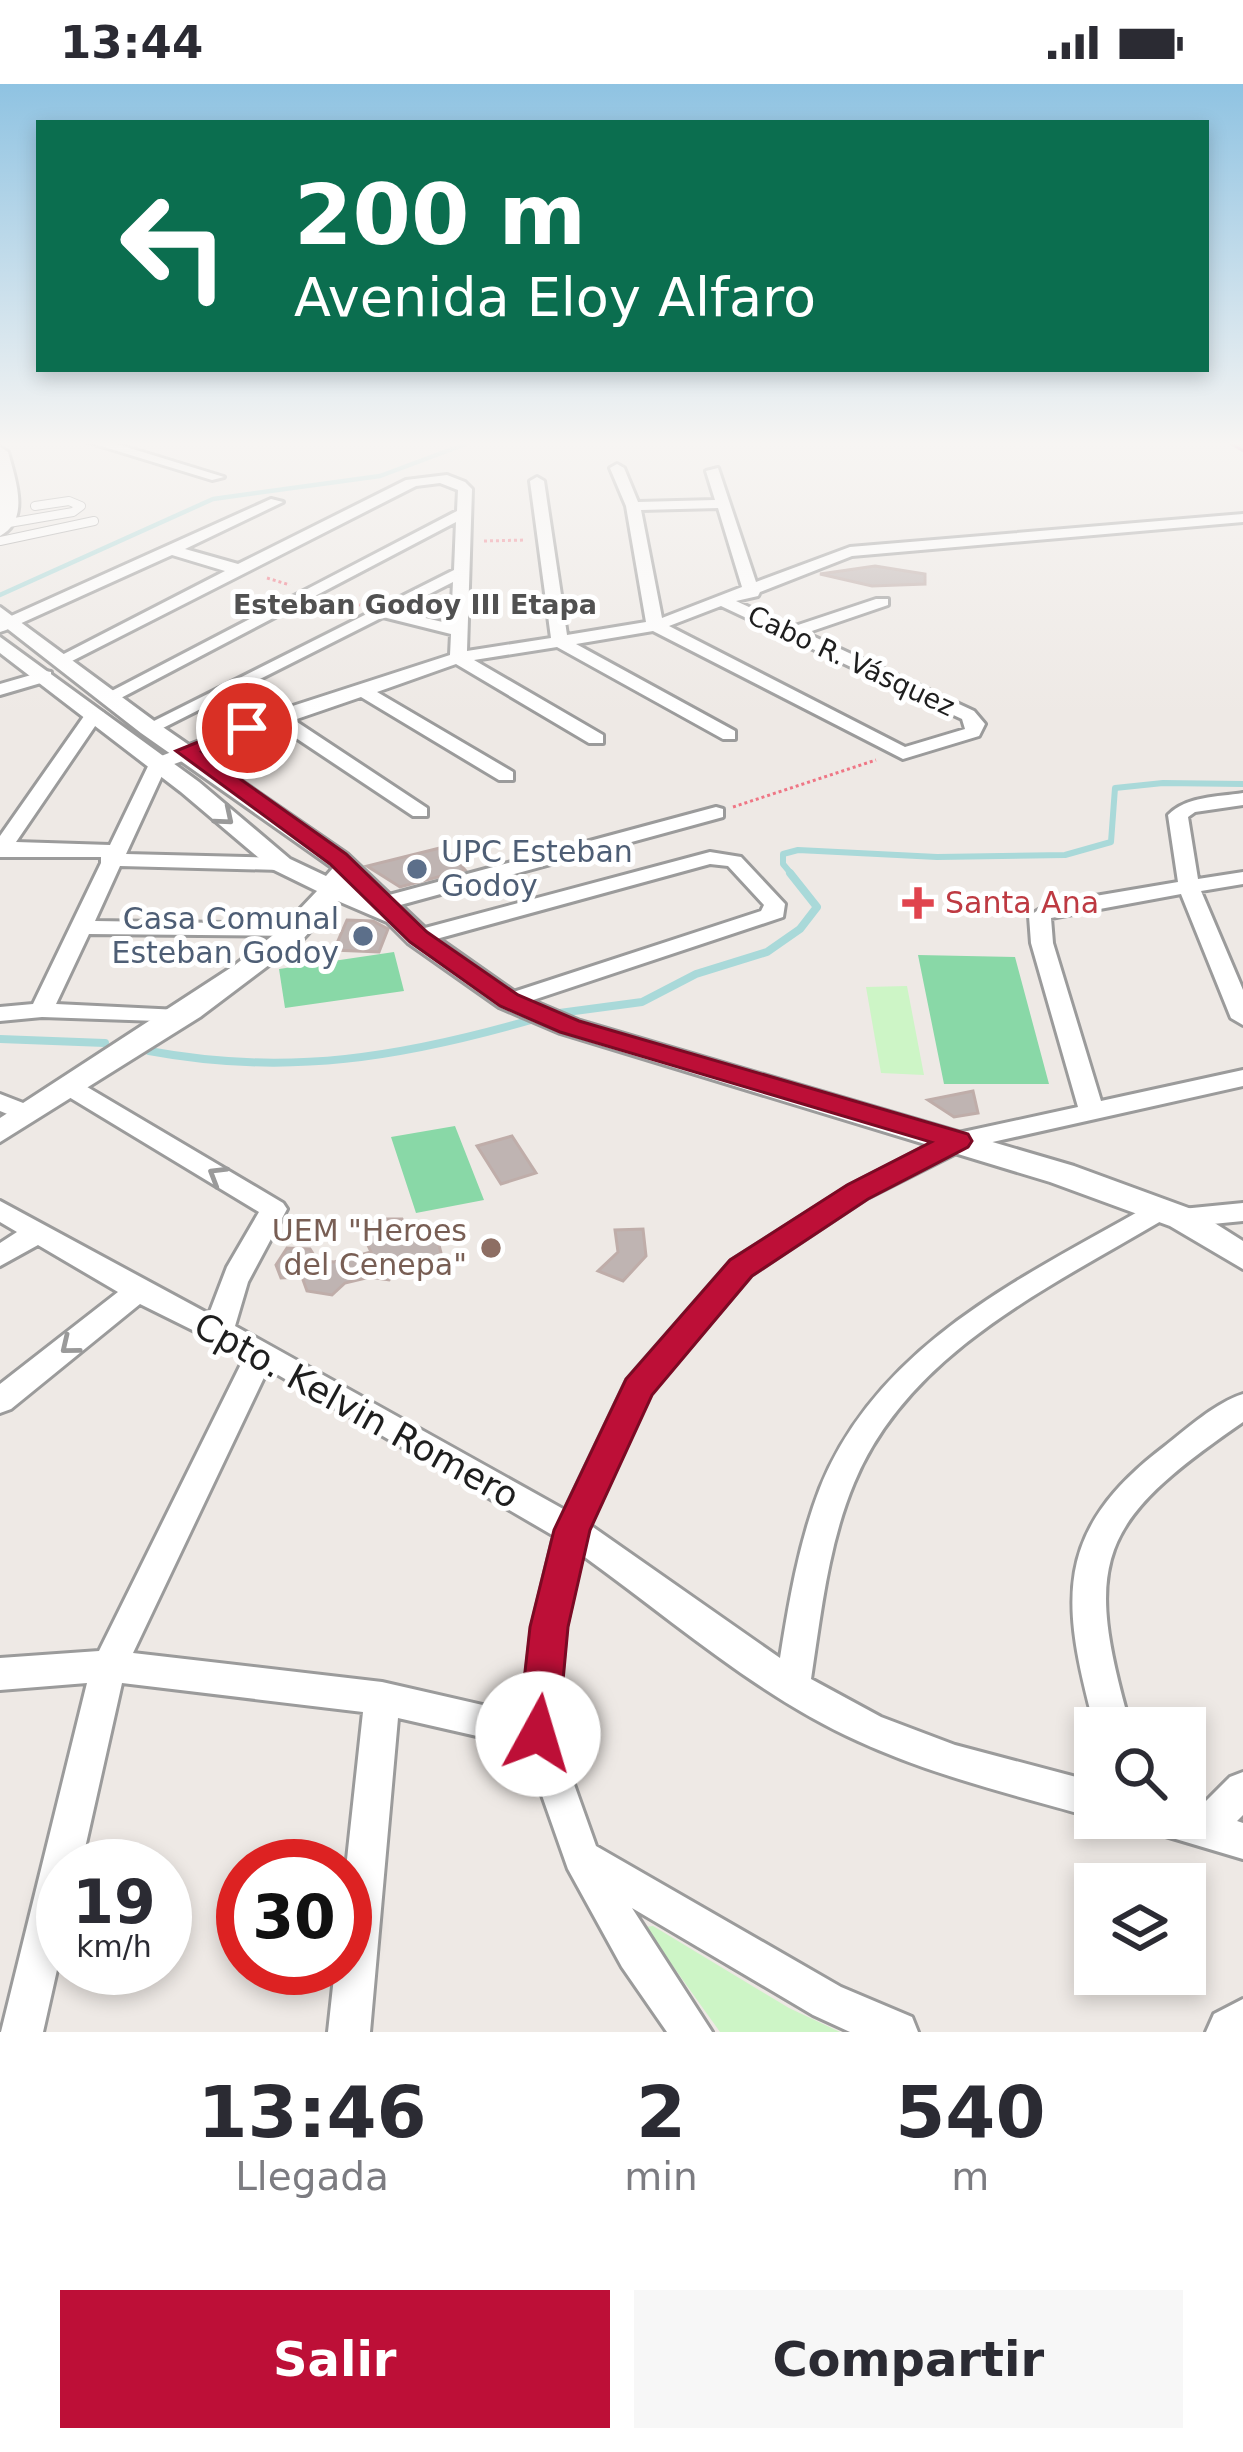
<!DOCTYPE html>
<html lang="es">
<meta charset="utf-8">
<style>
body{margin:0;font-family:"DejaVu Sans",sans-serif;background:#f7f7f7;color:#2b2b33;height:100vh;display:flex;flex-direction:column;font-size:45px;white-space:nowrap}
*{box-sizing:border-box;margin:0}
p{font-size:39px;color:#7c7c81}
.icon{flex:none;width:66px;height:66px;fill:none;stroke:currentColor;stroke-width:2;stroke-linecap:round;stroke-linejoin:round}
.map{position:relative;height:1948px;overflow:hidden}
.drawer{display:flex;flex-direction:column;background:#fff;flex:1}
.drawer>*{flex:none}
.banner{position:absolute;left:36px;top:36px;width:1173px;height:252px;border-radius:0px;box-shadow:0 6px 18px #0003;background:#0b6e4f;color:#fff;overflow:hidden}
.fabs{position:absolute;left:1074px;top:1623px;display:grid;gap:24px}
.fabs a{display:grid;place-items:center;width:132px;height:132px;border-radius:0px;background:#fff;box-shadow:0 6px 18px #0003;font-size:60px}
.speed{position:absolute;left:36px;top:1755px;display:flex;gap:24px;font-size:60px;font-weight:700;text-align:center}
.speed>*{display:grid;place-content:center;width:156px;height:156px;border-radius:50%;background:#fff;box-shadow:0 6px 18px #0003;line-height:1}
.speed small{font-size:30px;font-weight:400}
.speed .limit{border:18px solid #d22;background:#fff;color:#111}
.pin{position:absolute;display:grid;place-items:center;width:102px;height:102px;color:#fff;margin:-51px;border:6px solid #fff;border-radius:50%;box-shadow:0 3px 12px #0007}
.me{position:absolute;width:132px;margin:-66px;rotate:6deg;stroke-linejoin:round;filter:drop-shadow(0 0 9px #0008)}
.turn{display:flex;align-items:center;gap:42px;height:252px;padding:0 60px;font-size:54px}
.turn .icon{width:156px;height:156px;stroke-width:2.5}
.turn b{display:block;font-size:84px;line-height:102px}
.eta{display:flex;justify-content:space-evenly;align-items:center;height:204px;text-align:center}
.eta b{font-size:72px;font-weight:600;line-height:84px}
.primary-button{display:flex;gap:24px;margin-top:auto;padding:24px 60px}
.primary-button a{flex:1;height:138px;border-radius:0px;background:#bd0f37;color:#fff;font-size:48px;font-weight:600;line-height:138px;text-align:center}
.primary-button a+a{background:#f7f7f7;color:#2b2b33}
.status{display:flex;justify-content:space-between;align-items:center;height:84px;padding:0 60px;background:#fff;direction:ltr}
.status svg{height:33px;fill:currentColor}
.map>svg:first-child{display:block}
</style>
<div class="status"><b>13:44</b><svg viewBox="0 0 49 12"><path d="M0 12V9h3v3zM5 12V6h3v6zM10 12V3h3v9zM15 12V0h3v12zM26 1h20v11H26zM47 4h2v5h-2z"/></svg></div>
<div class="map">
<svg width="1243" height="1948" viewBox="0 0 1243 1948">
<rect width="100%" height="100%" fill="#eee9e5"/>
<path fill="#cdf5c6" d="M907 902 924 991 881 989 866 903Z
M653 1842 789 1924 840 1948H720L645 1843Z"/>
<path fill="#89d8a7" d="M394 868 404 907 285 924 279 885Z
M918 871 1015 873 1049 1000H944Z
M455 1042 484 1116 416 1129 391 1053Z"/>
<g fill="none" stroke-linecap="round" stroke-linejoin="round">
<path stroke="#a9d9d9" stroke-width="4.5" d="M0 511 213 415 380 392 471 358"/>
<path stroke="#a9d9d9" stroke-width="6" d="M793 792 783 780V770L798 766 937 773 1065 771 1111 758 1115 704 1163 699 1243 700"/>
<path stroke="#a9d9d9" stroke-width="8" d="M552 930 642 918 696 890 767 868 800 845 817 823 790 789
M0 955 105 959
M149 967C288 993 404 973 538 934"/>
</g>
<path fill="#bfb4b2" stroke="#bfada9" stroke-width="3" d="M875 482 925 490V500L872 502 820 490Z
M444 763 465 786 400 803 367 782Z
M347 836 373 837 388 845 379 868 334 866Z
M973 1007 978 1029 954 1033 928 1016Z
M512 1052 536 1089 501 1100 477 1062Z
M378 1135H402L410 1150 437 1153 441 1169 425 1184 400 1182 389 1196 370 1193 345 1199 332 1211 307 1207 302 1193 281 1194 276 1181 287 1164 310 1165 317 1176 334 1178 371 1168 362 1148Z
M643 1145 646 1172 623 1197 598 1187 618 1168 615 1146Z"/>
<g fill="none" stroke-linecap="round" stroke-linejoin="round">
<g stroke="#9b9b9b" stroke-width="10">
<path id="service" d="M3 440 73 428 81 422 69 417 35 422
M0 457 94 437"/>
</g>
<g stroke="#9b9b9b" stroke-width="6">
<path id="minor" d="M88 358H110L224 393 212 396Z
M617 380 624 384 638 418 715 416 706 387 718 384 756 498 850 463 1243 430V438L852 472 760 508 758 512 736 517 792 543 876 515H888V521L806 549 974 627 985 640 979 652 903 675 653 547 576 560 735 647V655H723L557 563 474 576 603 651V659H589L456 580 377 608 513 688V696H499L361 613 294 636 427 724V732H413L278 642 166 683 126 770 281 774 291 780 281 786 120 782 95 837 292 840 303 847 300 852 89 850 56 920 179 926 187 928 191 933 187 938 42 933 0 937V923L33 920 101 779V773H0V752L89 625 95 624 104 629 16 758 110 761 151 676 271 629 450 571 451 550 383 533 155 648 149 649 140 644 454 486 456 438 117 616H105L102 612 457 427 458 406 440 399 416 402 70 578 56 574 225 487 172 471 6 546 0 548V537L271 415 283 418 185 465 238 480 406 396 447 391 465 398 472 405 467 567 551 554 530 397 537 393 544 397 567 551 646 538 626 422 610 384ZM718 424 742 503 662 534 641 426ZM453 498 451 540 396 527ZM721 522 962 635 965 645 905 663 669 542Z
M45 587 51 588V596L0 611V600Z
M1243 709V721L1195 728 1188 733 1198 795 1243 788V800L1201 807 1243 906V941L1231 934 1181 810 1051 834 1053 859 1101 1017 1243 986V1002L966 1064 867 1114 751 1191 650 1310 590 1441 780 1574C789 1517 799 1458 820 1404 878 1260 1023 1193 1150 1121H1168L1172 1127 1168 1133C1052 1202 909 1267 854 1399 828 1461 821 1530 811 1595L881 1633 955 1661 1095 1698V1734C1015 1711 934 1692 858 1657 758 1612 671 1535 582 1471L566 1543 556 1650 596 1762 841 1903 912 1933 918 1948H850L813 1931 632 1824 712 1948H667L622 1883 568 1785 525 1663 398 1634 370 1948H328L335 1884H345V1794L363 1628 122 1599 81 1782H63V1859L43 1948H1L87 1599 0 1606V1574L99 1567 245 1272 140 1220 11 1325 0 1329V1300L118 1208 38 1161 0 1182V1159L17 1148 0 1138V1117L209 1230 227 1183 259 1128 59 1007 56 1002 59 997H77L283 1119 287 1125 248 1198 235 1242 565 1426 627 1296 731 1177 849 1102 949 1051 1078 1023 1031 859 1029 832 1048 820 1178 798 1168 731C1187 712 1217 713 1243 709ZM268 1285 554 1452 532 1543 522 1630 382 1598 133 1569Z
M716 723 723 725V733L371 829 360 823 363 818Z
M710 768 741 773 785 820 783 833 509 924 501 922 498 917 501 912 761 827 764 821 728 782 710 780 418 860 407 853 410 848Z
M0 1010 36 1024 39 1030 27 1038 0 1027Z
M1243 1119V1137L1182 1143 1173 1141 1169 1134 1173 1127 1182 1125Z
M1243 1310V1338C1098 1438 1082 1475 1131 1644H1095C1061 1518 1052 1448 1165 1362 1188 1344 1215 1319 1243 1310Z
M1243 1688V1731L1237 1737 1243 1739V1775L1149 1747 1143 1734H1185V1723L1197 1726 1230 1693Z"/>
</g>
<g stroke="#9b9b9b" stroke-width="6">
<path id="tertiary" d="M0 363 8 368C15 395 31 435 0 452Z
M0 523 157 639 347 770 428 847 519 911 580 937 1074 1082 1194 1126 1243 1157V1185L1170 1142 1050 1098 560 949 499 923 408 859 387 838 338 817 302 856 200 933 0 1058V1034L235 881 282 844 317 807 272 785 181 708 0 569V553L199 698 290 775 326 792 333 784 141 649 0 539Z
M1243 1915V1948H1206L1214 1930Z"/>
</g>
<g stroke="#cd328b" stroke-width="6">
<path id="trunk" d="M1231 358H1243V365Z"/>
</g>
<path stroke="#ef7685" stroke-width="3" stroke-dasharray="3 3" stroke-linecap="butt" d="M484 457 526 456
M267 494 290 501
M336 515 360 521
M733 723 876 676"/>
<use href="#service" stroke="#fff" stroke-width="8"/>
<use href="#minor" fill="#fff" fill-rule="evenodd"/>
<use href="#tertiary" fill="#fff" fill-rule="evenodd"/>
<use href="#trunk" fill="#eaa9ac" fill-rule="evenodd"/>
</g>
<defs><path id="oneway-chevron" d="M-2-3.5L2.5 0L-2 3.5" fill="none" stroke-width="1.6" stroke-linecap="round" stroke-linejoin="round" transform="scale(3)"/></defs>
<g stroke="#9a9a9a">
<use href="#oneway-chevron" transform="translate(225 733) rotate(40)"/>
<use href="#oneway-chevron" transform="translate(217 1091) rotate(-149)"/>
<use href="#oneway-chevron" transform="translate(69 1262) rotate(141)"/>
</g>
<linearGradient id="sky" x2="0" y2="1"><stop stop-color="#8fc3e2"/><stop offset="0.57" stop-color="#f7f5f3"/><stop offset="1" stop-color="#f7f5f3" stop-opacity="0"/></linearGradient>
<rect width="1243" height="631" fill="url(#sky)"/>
<path fill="#bd0f37" stroke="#7b0a24" stroke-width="3" d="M247 638 254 640V649L202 668 346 770 427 848 518 911 579 937 968 1050 972 1057 968 1063 868 1115 752 1192 652 1311 590 1446 568 1543 558 1650 552 1663 538 1668 523 1663 518 1650 530 1543 554 1446 626 1295 730 1176 847 1101 931 1058 560 948 500 922 410 858 330 780 176 667Z"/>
<g fill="#5c6f8a" stroke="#fff" stroke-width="4.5">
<circle cx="417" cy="785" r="12"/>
<circle cx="363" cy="852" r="12"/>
</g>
<path fill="#e0444e" stroke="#fff" stroke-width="4.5" d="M912 801h12v12h12v12h-12v12h-12v-12h-12v-12h12z"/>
<circle fill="#8d6e63" stroke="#fff" stroke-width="4.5" cx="491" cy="1164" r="12"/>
<g text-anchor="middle" stroke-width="10" stroke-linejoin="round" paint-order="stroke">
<g font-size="27" font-weight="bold" fill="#515151" stroke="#fff">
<text x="415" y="530">Esteban Godoy III Etapa</text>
</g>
<g font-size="27" fill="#1e1e1e" stroke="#fff">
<text transform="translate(851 577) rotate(25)" y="9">Cabo R. Vásquez</text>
</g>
<g font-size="30" fill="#4e5e75" stroke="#fff" text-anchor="start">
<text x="441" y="778">UPC Esteban<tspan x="441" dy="34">Godoy</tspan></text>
<text x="339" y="845" text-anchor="end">Casa Comunal<tspan x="339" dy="34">Esteban Godoy</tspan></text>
</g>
<g font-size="30" fill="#be3a42" stroke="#fff" text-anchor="start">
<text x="945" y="829">Santa Ana</text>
</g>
<g font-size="30" fill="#785e54" stroke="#fff" text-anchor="end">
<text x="467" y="1157">UEM "Heroes<tspan x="467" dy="34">del Cenepa"</tspan></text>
</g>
<g font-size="36" fill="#1e1e1e" stroke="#fff">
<text transform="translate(357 1326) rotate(29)" y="13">Cpto. Kelvin Romero</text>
</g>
</g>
</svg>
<div class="fabs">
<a><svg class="icon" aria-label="search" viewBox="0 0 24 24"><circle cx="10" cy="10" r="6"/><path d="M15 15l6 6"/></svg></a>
<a><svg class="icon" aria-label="layers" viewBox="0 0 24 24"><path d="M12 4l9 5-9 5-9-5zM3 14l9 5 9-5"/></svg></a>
</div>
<div class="speed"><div>19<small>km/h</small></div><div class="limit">30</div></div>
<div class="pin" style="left:247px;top:644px;background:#d93025"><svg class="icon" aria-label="arrive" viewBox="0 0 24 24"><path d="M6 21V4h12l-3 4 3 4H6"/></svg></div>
<svg class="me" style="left:538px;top:1650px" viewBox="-20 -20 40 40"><circle r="19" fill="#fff"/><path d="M0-13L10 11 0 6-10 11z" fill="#bd0f37"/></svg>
<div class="banner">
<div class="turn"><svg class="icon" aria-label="left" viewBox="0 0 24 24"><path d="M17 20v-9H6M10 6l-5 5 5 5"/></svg><div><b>200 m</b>Avenida Eloy Alfaro</div></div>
</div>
</div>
<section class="drawer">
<div class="eta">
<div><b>13:46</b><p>Llegada</p></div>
<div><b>2</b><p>min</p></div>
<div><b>540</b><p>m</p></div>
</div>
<div class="primary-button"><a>Salir</a><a>Compartir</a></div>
</section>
